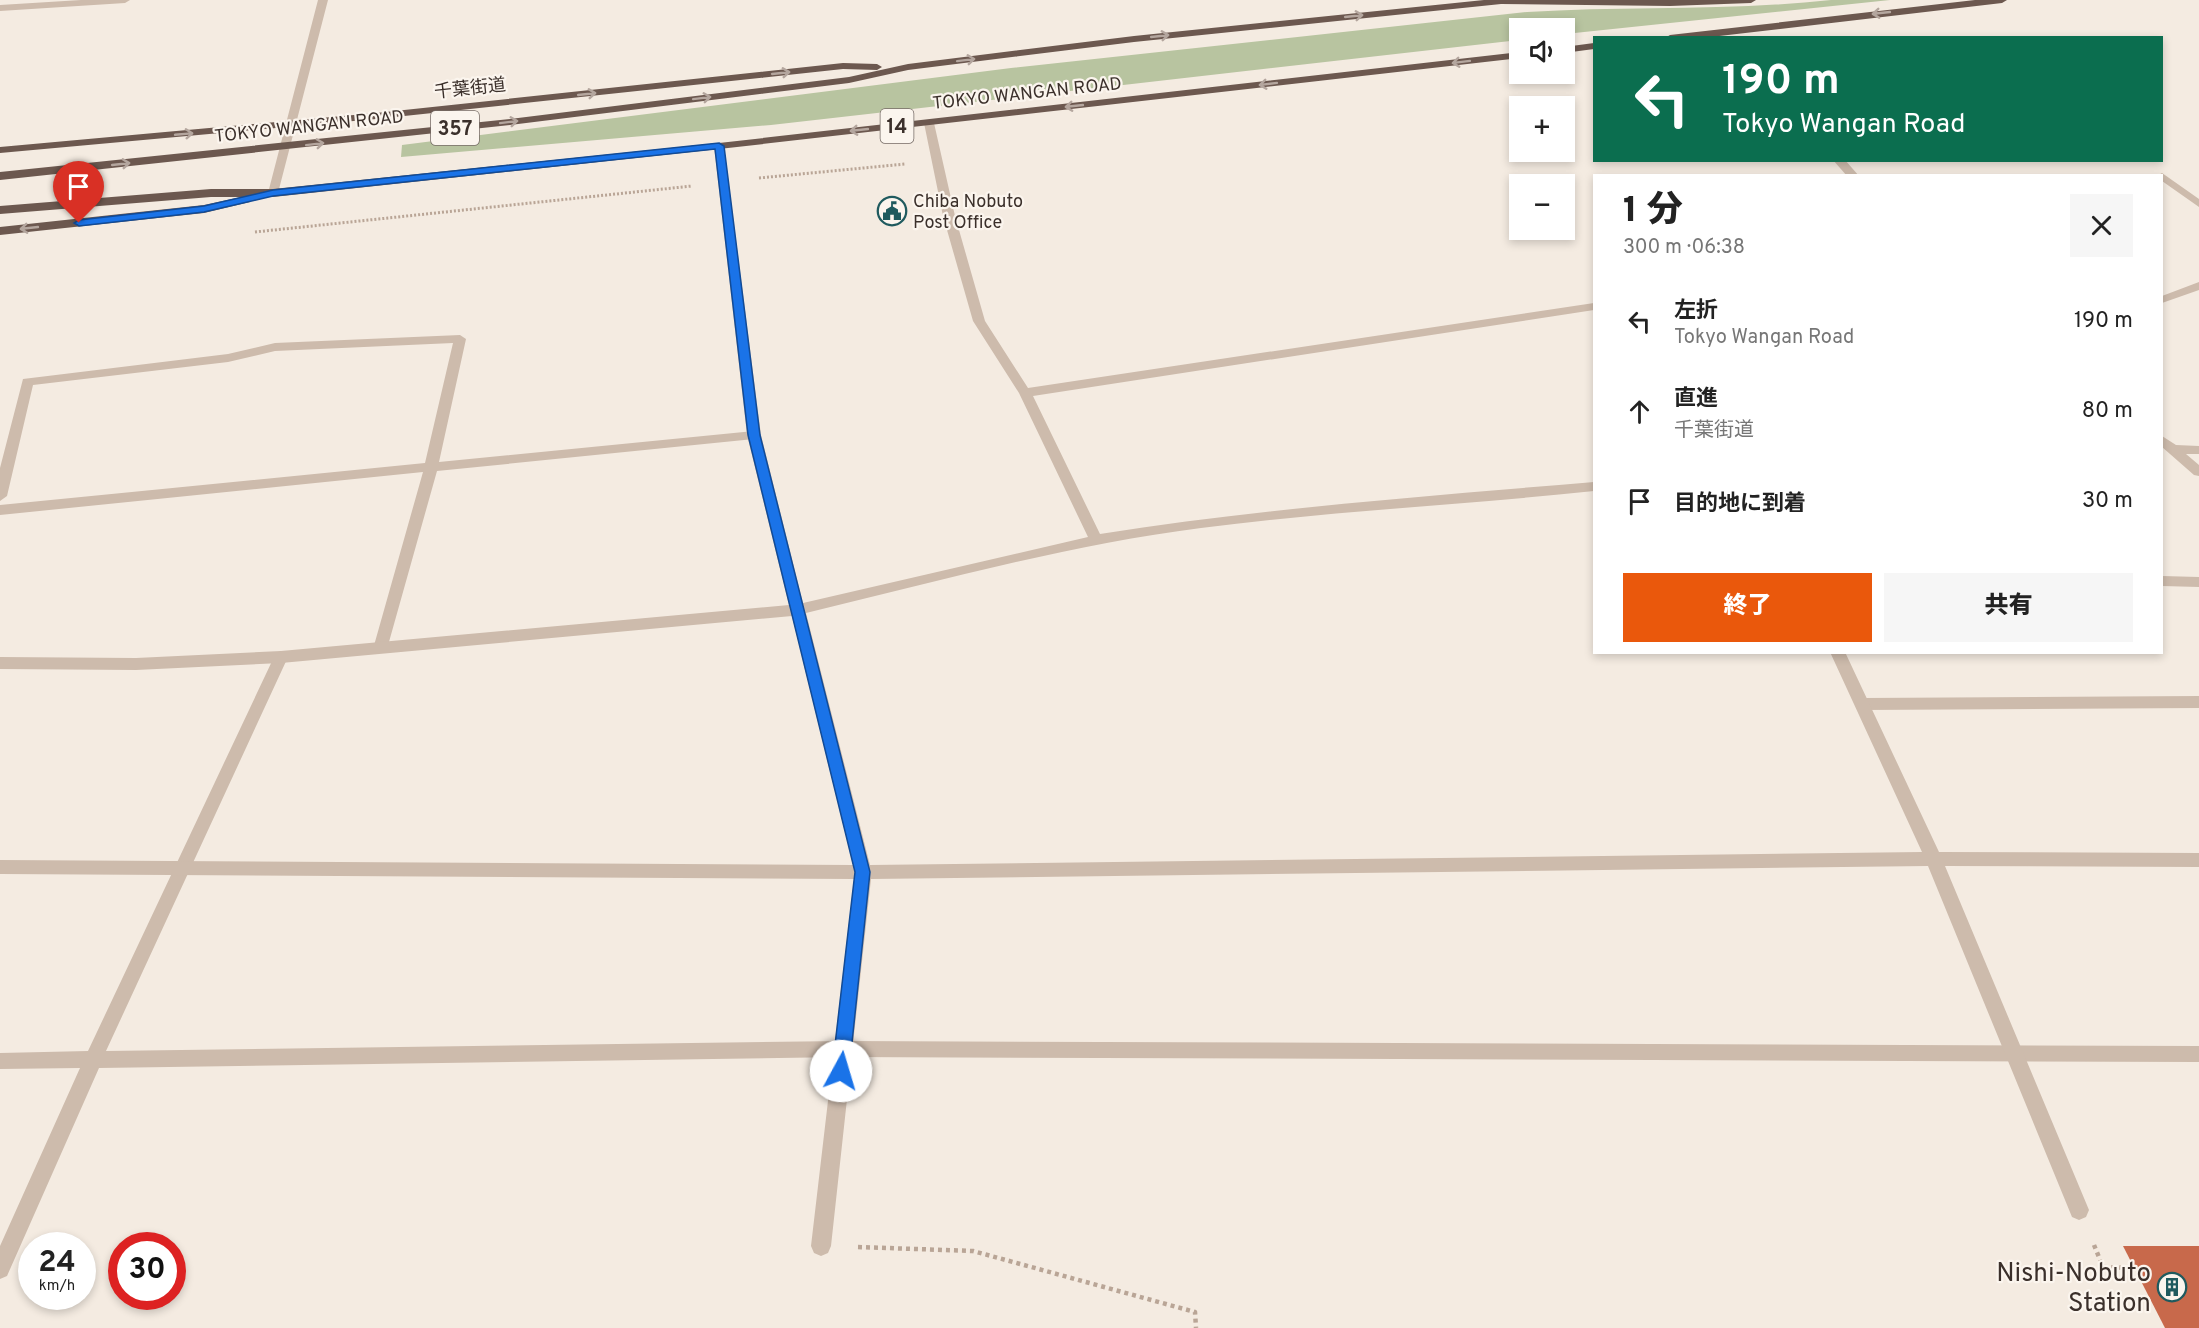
<!DOCTYPE html>
<html lang="ja">
<meta charset="utf-8">
<style>
body{margin:0;font-family:Overpass,"Noto Sans JP",sans-serif;background:#f6f6f6;color:#222;height:100vh;display:flex;flex-direction:column;font-size:22px;white-space:nowrap}
*{box-sizing:border-box;margin:0}
p{font-size:20px;color:#767676}
.icon{flex:none;width:33px;height:33px;fill:none;stroke:currentColor;stroke-width:2;stroke-linecap:round;stroke-linejoin:round}
.map{position:relative;flex:1;overflow:hidden}
.panel{position:absolute;left:1593px;top:174px;width:570px;height:480px;display:flex;flex-direction:column;background:#fff;border-radius:0px;box-shadow:0 3px 9px #0003}
.panel>*{flex:none}
.guide{position:absolute;left:1593px;top:36px;width:570px;height:126px;border-radius:0px;box-shadow:0 3px 9px #0003;background:#0b6e4f;color:#fff;overflow:hidden}
.tools{position:absolute;left:1509px;top:18px;display:grid;gap:12px}
.tools a{display:grid;place-items:center;width:66px;height:66px;border-radius:0px;background:#fff;box-shadow:0 3px 9px #0003;font-size:30px}
.speed{position:absolute;left:18px;top:1232px;display:flex;gap:12px;font-size:30px;font-weight:700;text-align:center}
.speed>*{display:grid;place-content:center;width:78px;height:78px;border-radius:50%;background:#fff;box-shadow:0 3px 9px #0003;line-height:1}
.speed small{font-size:15px;font-weight:400}
.speed .limit{border:9px solid #d22;background:#fff;color:#111}
.pin{position:absolute;display:grid;place-items:center;width:51px;height:51px;color:#fff;margin:-62px -26px;border-radius:50% 50% 50% 0;rotate:-45deg;box-shadow:0 0 6px #0007}
.pin .icon{rotate:45deg}
.me{position:absolute;width:66px;margin:-33px;rotate:6deg;stroke-linejoin:round;filter:drop-shadow(0 0 4px #0008)}
.turn{display:flex;align-items:center;gap:21px;height:126px;padding:0 30px;font-size:27px}
.turn .icon{width:78px;height:78px;stroke-width:2.5}
.turn b{display:block;font-size:42px;line-height:51px}
.round{display:grid;place-items:center;flex:none;width:63px;height:63px;border-radius:0px;background:#f6f6f6}
.headline{display:flex;align-items:center;justify-content:space-between;height:102px;padding:0 30px}
h1{font-size:36px;font-weight:800;line-height:45px}
.button{display:flex;gap:12px;margin-top:auto;padding:12px 30px}
.button a{flex:1;height:69px;border-radius:0px;background:#ea580c;color:#fff;font-size:24px;font-weight:800;line-height:69px;text-align:center}
.button a+a{background:#f6f6f6;color:#222}
ul{padding:0;list-style:none}
li{display:flex;align-items:center;gap:18px;height:90px;padding:0 30px}
li div{flex:1}
li b{display:block;font-size:22px}
li em{font-style:normal}
.map>svg:first-child{display:block}
</style>
<div class="map">
<svg width="2199" height="1328" viewBox="0 0 2199 1328">
<rect width="100%" height="100%" fill="#f4ebe1"/>
<path fill="#b8c4a0" d="M1831 0H1890L1565 34 1564 28H1520L1519 40 771 125 401 157 402 145 1011 68 1527 12C1628 6 1730 11 1831 0Z"/>
<path fill="#c8694b" d="M2123 1246H2199V1328H2165Z"/>
<g fill="none" stroke-linecap="round" stroke-linejoin="round">
<path stroke="#b9a596" stroke-width="3" stroke-dasharray="2 2" stroke-linecap="butt" d="M759 178 905 164
M255 232 692 186"/>
<path stroke="#b9a596" stroke-width="4.5" stroke-dasharray="4 4" stroke-linecap="butt" d="M2094 1245 2103 1267 2132 1268
M858 1247 973 1251 1195 1312 1196 1328"/>
<path fill="#cdbbac" fill-rule="evenodd" d="M460 335 466 339 439 462 754 431 761 435 754 439 437 471 387 649 385 653H375L373 649 423 472 0 515V505L425 463 453 343 275 351 228 362 33 385 7 496 0 501V468L23 379 228 354 275 343Z
M2162 576 2199 577V587L2162 586Z
M281 651 286 653 288 657 106 1051 843 1041 2199 1046V1062L843 1057 99 1068 7 1276 0 1279V1246L80 1068 0 1069V1053L88 1051 274 657 276 653Z
M2199 696V708L1863 710 1858 708 1855 704 1858 700 1863 698Z"/>
<path fill="#cdbbac" fill-rule="evenodd" d="M81 0H130L125 3 0 11V5Z
M318 0H328L278 193 273 196 268 193Z
M929 120 934 123 955 216 985 321 1028 388 1594 303V310L1033 396 1100 534C1264 508 1429 496 1594 482V491C1463 505 1332 511 1201 528 1067 545 936 582 806 613L870 865 1922 852 1830 652H1845L1939 852 2199 853V867L1945 866 2089 1210 2086 1217 2079 1220 2072 1217 1928 866 871 879 831 1246 828 1253 821 1256 814 1253 811 1246 854 879 0 874V860L853 865 792 616 281 663 136 670 0 669V657L136 658 281 651 789 605 747 435 714 146 719 143 724 146 761 435 803 603 1088 537 1019 393 973 321 943 216 924 123Z
M1833 160H1845L1859 176H1847Z
M2162 173 2199 199V207L2162 181V176H2157Z
M2199 282V290L2162 303V296Z
M2162 436 2176 445 2199 446V454H2186L2199 465V476L2194 475 2162 447Z"/>
<path fill="#6c584f" fill-rule="evenodd" d="M1484 0H1756L1751 3 1670 6 1501 4 1134 42 908 70 849 83 510 125 0 180V172L510 119 849 77 908 64 1134 36Z
M1975 0H2007L2002 3 1702 38H1665L1670 35Z
M1594 43V49L1564 53V47Z
M1520 52V58L719 149 273 197H250V202L204 213 0 235V227L204 205 241 197H211L0 214V206L211 189H273L719 143Z
M843 63 877 64 882 67 877 70 843 69 376 119 0 153V147L376 113Z"/>
</g>
<defs><path id="oneway-shaft" d="M-6 0H5M1.5-3L5.5 0L1.5 3" fill="none" stroke-width="1.6" stroke-linecap="round" stroke-linejoin="round" transform="scale(1.5)"/></defs>
<g stroke="#b4a69e">
<use href="#oneway-shaft" transform="translate(1881 13) rotate(174)"/>
<use href="#oneway-shaft" transform="translate(1354 16) rotate(-6)"/>
<use href="#oneway-shaft" transform="translate(1160 36) rotate(-6)"/>
<use href="#oneway-shaft" transform="translate(966 60) rotate(-7)"/>
<use href="#oneway-shaft" transform="translate(1461 62) rotate(173)"/>
<use href="#oneway-shaft" transform="translate(781 73) rotate(-6)"/>
<use href="#oneway-shaft" transform="translate(1268 84) rotate(173)"/>
<use href="#oneway-shaft" transform="translate(587 94) rotate(-6)"/>
<use href="#oneway-shaft" transform="translate(702 98) rotate(-7)"/>
<use href="#oneway-shaft" transform="translate(1074 106) rotate(174)"/>
<use href="#oneway-shaft" transform="translate(509 122) rotate(-7)"/>
<use href="#oneway-shaft" transform="translate(859 130) rotate(174)"/>
<use href="#oneway-shaft" transform="translate(184 134) rotate(-5)"/>
<use href="#oneway-shaft" transform="translate(315 144) rotate(-7)"/>
<use href="#oneway-shaft" transform="translate(121 164) rotate(-6)"/>
<use href="#oneway-shaft" transform="translate(29 228) rotate(174)"/>
</g>
<path fill="#1a73e8" stroke="#114b97" stroke-width="1.5" d="M719 143 724 146 760 435 870 872 849 1071 847 1077 841 1079 835 1077 832 1071 855 872 748 435 715 149 273 196 204 212 79 226 74 223 79 220 204 206 273 190Z"/>
<defs>
<g id="civic-ring" transform="scale(1.5)"><circle r="9.5" fill="#fbf5ee" stroke="#1f5a5e" stroke-width="1.5"/><path d="M-.6-6.5H3V-4.5H.6V-3L4-1V1h2V6H-6V1h2V-1L-.6-3ZM-1.2 2.5V6h2.4V2.5Z" fill="#1f5a5e"/></g>
<g id="building-ring" transform="scale(1.5)"><circle r="9.5" fill="#fbf5ee" stroke="#1f5a5e" stroke-width="1.5"/><path d="M-4-6H4V6H1V3H-1V6H-4ZM-2.5-4.3h1.7v1.8h-1.7ZM.8-4.3h1.7v1.8H.8ZM-2.5-1h1.7V.8h-1.7ZM.8-1h1.7V.8H.8Z" fill="#1f5a5e"/></g>
</defs>
<g fill-rule="evenodd">
<use href="#civic-ring" x="892" y="211"/>
<use href="#building-ring" x="2172" y="1287"/>
</g>
<g text-anchor="middle" stroke-width="4.5" stroke-linejoin="round" paint-order="stroke">
<g font-size="18" fill="#3b302b" stroke="#fbf5ee">
<text transform="translate(470 88) rotate(-6)" y="6">千葉街道</text>
<text transform="translate(1027 93) rotate(-6)" y="6">TOKYO WANGAN ROAD</text>
<text transform="translate(309 126) rotate(-6)" y="6">TOKYO WANGAN ROAD</text>
</g>
<g font-size="18" fill="#3b302b" stroke="#fbf5ee" text-anchor="start">
<text x="913" y="207">Chiba Nobuto<tspan x="913" dy="21">Post Office</tspan></text>
</g>
<g fill="#fbf5ee" stroke="#756b66" stroke-width="1.5">
<rect x="880.5" y="109" width="33" height="34" rx="4.5"/>
<rect x="431" y="111" width="48" height="34" rx="4.5"/>
</g>
<g font-size="20" font-weight="bold" fill="#3b302b">
<text x="897" y="133">14</text>
<text x="455" y="135">357</text>
</g>
<g font-size="26" fill="#3b302b" stroke="#fbf5ee" text-anchor="end">
<text x="2151" y="1281">Nishi-Nobuto<tspan x="2151" dy="30">Station</tspan></text>
</g>
</g>
</svg>
<div class="tools">
<a><svg class="icon" aria-label="sound" viewBox="0 0 24 24"><path d="M4 9h4l5-4v14l-5-4H4zM17 9q2 3 0 6"/></svg></a>
<a>+</a>
<a>−</a>
</div>
<div class="speed"><div>24<small>km/h</small></div><div class="limit">30</div></div>
<div class="pin" style="left:79px;top:223px;background:#d93025"><svg class="icon" aria-label="arrive" viewBox="0 0 24 24"><path d="M6 21V4h12l-3 4 3 4H6"/></svg></div>
<svg class="me" style="left:841px;top:1071px" viewBox="-20 -20 40 40"><circle r="19" fill="#fff"/><path d="M0-13L10 11 0 6-10 11z" fill="#1a73e8"/></svg>
<div class="guide">
<div class="turn"><svg class="icon" aria-label="left" viewBox="0 0 24 24"><path d="M17 20v-9H6M10 6l-5 5 5 5"/></svg><div><b>190 m</b>Tokyo Wangan Road</div></div>
</div>
<section class="panel">
<div class="headline"><div><h1>1 分</h1><p>300 m · 06:38</p></div><a class="round"><svg class="icon" aria-label="close" viewBox="0 0 24 24"><path d="M6 6l12 12M18 6L6 18"/></svg></a></div>
<ul>
<li><svg class="icon" aria-label="left" viewBox="0 0 24 24"><path d="M17 20v-9H6M10 6l-5 5 5 5"/></svg><div><b>左折</b><p>Tokyo Wangan Road</p></div><em>190 m</em></li>
<li><svg class="icon" aria-label="ahead" viewBox="0 0 24 24"><path d="M12 20V5M6 11l6-6 6 6"/></svg><div><b>直進</b><p>千葉街道</p></div><em>80 m</em></li>
<li><svg class="icon" aria-label="arrive" viewBox="0 0 24 24"><path d="M6 21V4h12l-3 4 3 4H6"/></svg><div><b>目的地に到着</b></div><em>30 m</em></li>
</ul>
<div class="button"><a>終了</a><a>共有</a></div>
</section>
</div>
